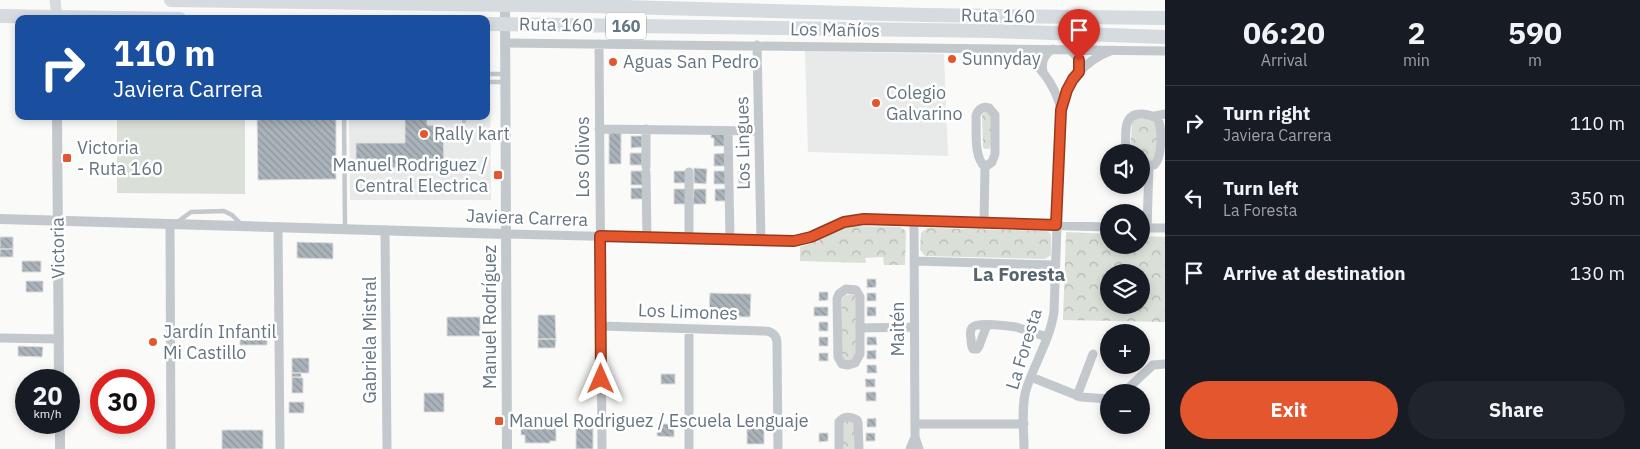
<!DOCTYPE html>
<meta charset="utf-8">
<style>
body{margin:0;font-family:"IBM Plex Sans",sans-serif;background:#20242c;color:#f1f3f6;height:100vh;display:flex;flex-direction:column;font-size:19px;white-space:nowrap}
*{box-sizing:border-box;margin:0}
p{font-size:16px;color:#9ea1a6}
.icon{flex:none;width:28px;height:28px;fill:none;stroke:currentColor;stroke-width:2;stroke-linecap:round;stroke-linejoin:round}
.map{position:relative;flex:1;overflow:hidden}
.panel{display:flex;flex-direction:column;background:#171b24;width:475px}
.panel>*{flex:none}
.guide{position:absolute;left:15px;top:15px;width:475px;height:105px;border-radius:10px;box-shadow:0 2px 8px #0003;background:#1a4fa0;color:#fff;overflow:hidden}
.buttons{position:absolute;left:1100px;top:144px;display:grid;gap:10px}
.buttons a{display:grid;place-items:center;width:50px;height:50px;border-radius:50%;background:#171b24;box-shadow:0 2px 8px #0003;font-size:25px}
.speed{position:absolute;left:15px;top:369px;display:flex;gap:10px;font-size:25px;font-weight:700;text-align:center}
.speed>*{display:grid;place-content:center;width:65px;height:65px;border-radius:50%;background:#171b24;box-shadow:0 2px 8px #0003;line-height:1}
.speed small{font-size:12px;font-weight:400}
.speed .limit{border:8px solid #d22;background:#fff;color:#111}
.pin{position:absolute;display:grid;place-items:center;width:42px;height:42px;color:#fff;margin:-51px -21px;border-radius:50% 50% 50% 0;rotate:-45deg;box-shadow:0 0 5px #0007}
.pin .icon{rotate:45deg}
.me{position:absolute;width:55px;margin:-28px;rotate:0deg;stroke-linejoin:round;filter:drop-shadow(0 0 4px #0008)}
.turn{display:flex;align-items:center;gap:18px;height:105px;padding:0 15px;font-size:22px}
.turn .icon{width:65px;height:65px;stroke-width:2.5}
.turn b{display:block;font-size:35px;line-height:42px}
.eta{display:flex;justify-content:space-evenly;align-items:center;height:85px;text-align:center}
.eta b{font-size:30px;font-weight:700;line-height:35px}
.action{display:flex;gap:10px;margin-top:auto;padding:10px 15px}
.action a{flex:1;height:58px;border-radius:30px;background:#e4572e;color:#fff;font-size:20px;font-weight:700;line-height:58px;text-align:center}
.action a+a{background:#20242c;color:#f1f3f6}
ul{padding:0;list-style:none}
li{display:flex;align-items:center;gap:15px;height:75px;padding:0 15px;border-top:1px solid #363941}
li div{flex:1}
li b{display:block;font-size:19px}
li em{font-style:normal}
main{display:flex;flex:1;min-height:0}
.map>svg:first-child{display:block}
</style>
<main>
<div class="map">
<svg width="1165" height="449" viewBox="0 0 1165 449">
<defs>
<pattern id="park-crowns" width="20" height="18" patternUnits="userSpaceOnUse" patternTransform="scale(1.25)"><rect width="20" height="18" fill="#dadfd7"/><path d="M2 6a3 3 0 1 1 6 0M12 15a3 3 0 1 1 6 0" fill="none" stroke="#b4b9b4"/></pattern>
<pattern id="building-back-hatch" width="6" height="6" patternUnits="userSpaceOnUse" patternTransform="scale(1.25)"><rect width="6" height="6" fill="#aab3b9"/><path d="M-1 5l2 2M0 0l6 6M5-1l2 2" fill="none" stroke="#8e969c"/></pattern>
</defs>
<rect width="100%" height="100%" fill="#fafaf8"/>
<path fill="#e8e9e9" d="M486 41H490L491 200H350L349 116H486Z
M805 51 944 54 948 156 808 152Z"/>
<path fill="url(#park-crowns)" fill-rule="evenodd" d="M987 111 991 114 992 143 989 149H985L983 147 982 115 983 113Z
M1136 119H1154L1159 123 1155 159 1150 162H1141V152H1130L1132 123Z
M853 226 900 227 906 231 905 265H884L883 257 865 258 866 263 800 261V247L816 242 841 229Z
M927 228 1047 231 1051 234V255L1045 259 925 256 920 250 921 233Z
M1066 232 1109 234V245H1141V236L1165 237V322L1063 320ZM1109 272H1141V305H1109Z
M851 294 855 296 857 300 856 358 848 362 844 360 841 354 842 300 844 296Z
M847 421H853L855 425V449H841L843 425Z"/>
<path fill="#dadfd7" d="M117 117 245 118V194L117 193Z
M1104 272H1132H1109V294H1103Z"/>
<path fill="url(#building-back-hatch)" stroke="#dcdcda" d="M257 116H336V179L258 180Z
M405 116H427V125L443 126 444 166 356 169V143H405Z
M609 131H621V164H609Z
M711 133H726L727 146H714V138H711Z
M631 136H642V147L631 148Z
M630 153H642V165H630Z
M727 153V166H714V154Z
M694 168 707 169 706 184 694 183Z
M631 171H642L643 185H631Z
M674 171H686V183H674Z
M714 171H727V184H714Z
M738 172H751V183H739Z
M631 188H643V199H631Z
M674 189H686V204H674Z
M694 189H706V204H693Z
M715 189H727V201H715Z
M0 237H13V249H0Z
M297 242 333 243V259L297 258Z
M0 249H13V257H0Z
M22 261H41V272H22Z
M867 279H876V287L867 288Z
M26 281H43V292H26Z
M819 292H828V300L819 301Z
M710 293 751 294 750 317 709 316Z
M867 293H876V301H867Z
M814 307H828V316H814Z
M867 307H876V316H867Z
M538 315H555L556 339H538Z
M447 317H480V336H447Z
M819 322H828V331H819Z
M240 332H267V345H240Z
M819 337H828V346H819Z
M867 337H876L877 345H867Z
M538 339H556L555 348H538Z
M18 346 43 347 42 357 18 356Z
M876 350V359H867V351Z
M819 353H828V361H819Z
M292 358H309V373H292Z
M867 365H876L877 373H867Z
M292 373H301V377H292Z
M661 374H675V384H661Z
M292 377 303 378V393H292Z
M865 379H875V387H866Z
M866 392H876V401H866Z
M424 393H444V412H424Z
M289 402H304V413H289Z
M23 407H26V417H23Z
M876 418V427H867V419Z
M521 421H556V441H550V443H525V435H521Z
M657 424H674V437L657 436Z
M747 425H764V444H747Z
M576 428H593V449H576Z
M222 430H263V449H222Z
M819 433H828V441L819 442Z
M866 433H875V441H866Z"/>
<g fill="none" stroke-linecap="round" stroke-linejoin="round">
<path stroke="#c3c8cc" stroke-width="4.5" d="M486 74H505
M486 82H505
M344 116 345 229
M464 116V121
M176 223 191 212 224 211 232 215 242 225"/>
<path stroke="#c3c8cc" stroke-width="9" d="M505 43 1165 51
M599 44 602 449
M757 45 761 241
M1014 49C1038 62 1054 82 1061 109
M1068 49C1078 55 1082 64 1077 75
M1043 72C1041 62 1043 54 1053 49
M1155 116 1165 114
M599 129 759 131
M646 129V167
M728 131 730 240
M1126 152C1126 138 1121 113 1142 114 1148 115 1152 115 1157 118 1163 127 1162 159 1154 165H1141
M646 172 647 238
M689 172V239
M984 223 985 167C973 156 977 131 976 116 978 109 983 106 989 108L995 115V154L992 162 985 167
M170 224 171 449
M278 227 280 449
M1141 228H1165
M1147 228 1149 166
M385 230 387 449
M506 234 785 241C812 240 829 225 854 220L1109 227
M914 261 1055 265
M846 289 856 290 860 297V354L855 363 848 365 842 364 838 357 837 299 839 294Z
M987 325 979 346 977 349H973C971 346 971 343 971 338 970 335 970 329 973 327 977 322 1009 326 1016 327L1047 337
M601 326 765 331C772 331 777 336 777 343L778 449
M860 328 914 327
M689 329V449
M0 338 59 339
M1031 377 1081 397 1109 399
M1124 392 1153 365 1165 364
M1077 396 1093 354
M915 424H1024
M915 437 919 449
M839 449V422C844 416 851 416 857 420L858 423 859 449
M910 449 915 437 914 221
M1024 449C1024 430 1021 408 1026 390 1034 364 1050 340 1054 312L1061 110C1068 82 1082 62 1110 51"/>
<path stroke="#c3c8cc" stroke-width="10" d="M505 5 507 449
M57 116 59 380
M0 219 506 234
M60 422V449"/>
<path stroke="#d6dbdf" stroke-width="11" d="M55 0 57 17"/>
<path stroke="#d6dbdf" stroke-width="14" d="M171 0 587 6 925 15 1165 18
M0 16 180 19
M486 24 993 31 1165 37"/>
</g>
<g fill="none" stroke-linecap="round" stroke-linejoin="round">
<g stroke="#94391e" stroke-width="12">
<path id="route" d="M601 379 600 236 794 241 811 237 844 222 864 219 1056 225 1061 110 1067 90 1073 79 1079 72V60"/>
</g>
<use href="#route" stroke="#e4572e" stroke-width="9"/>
</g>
<g fill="#e4572e" stroke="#fff" stroke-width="2">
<circle cx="952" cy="59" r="5"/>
<circle cx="613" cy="62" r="5"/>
<circle cx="876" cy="103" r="5"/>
<circle cx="424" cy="134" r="5"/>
<rect x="62" y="153" width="10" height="10" rx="2.5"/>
<rect x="493" y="170" width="10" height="10" rx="2.5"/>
<circle cx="153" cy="342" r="5"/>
<rect x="494" y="416" width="10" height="10" rx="2.5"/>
</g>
<g text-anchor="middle" stroke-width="5" stroke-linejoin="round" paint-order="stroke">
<rect fill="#fff" stroke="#939fa8" stroke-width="1" x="606" y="12.5" width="40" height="27" rx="4"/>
<g font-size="16" font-weight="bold" fill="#657683">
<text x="626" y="32">160</text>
</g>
<g font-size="18" fill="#657683" stroke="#fff">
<text transform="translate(998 16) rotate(1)" y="6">Ruta 160</text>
<text transform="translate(556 25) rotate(1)" y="6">Ruta 160</text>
<text transform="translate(835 30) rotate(1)" y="6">Los Mañíos</text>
<text transform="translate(743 143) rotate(-91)" y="6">Los Lingues</text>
<text transform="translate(583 157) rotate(-90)" y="6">Los Olivos</text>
<text transform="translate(527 218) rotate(2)" y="6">Javiera Carrera</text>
<text transform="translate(58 248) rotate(-91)" y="6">Victoria</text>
<text transform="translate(688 312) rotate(2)" y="6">Los Limones</text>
<text transform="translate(490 317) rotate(-90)" y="6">Manuel Rodríguez</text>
<text transform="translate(898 329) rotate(-90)" y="6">Maitén</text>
<text transform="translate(370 340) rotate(-90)" y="6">Gabriela Mistral</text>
<text transform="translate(1024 349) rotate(-73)" y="6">La Foresta</text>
</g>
<g font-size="18" fill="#657683" stroke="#fff" text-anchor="start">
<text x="962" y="65">Sunnyday</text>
<text x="623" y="68">Aguas San Pedro</text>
<text x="886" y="99">Colegio<tspan x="886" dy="21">Galvarino</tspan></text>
<text x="434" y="140">Rally kart</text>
<text x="77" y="154">Victoria<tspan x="77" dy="21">- Ruta 160</tspan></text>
<text x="488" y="171" text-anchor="end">Manuel Rodriguez /<tspan x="488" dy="21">Central Electrica</tspan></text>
<text x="163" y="338">Jardín Infantil<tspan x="163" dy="21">Mi Castillo</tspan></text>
<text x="509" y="427">Manuel Rodriguez / Escuela Lenguaje</text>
</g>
<g font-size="19" font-weight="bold" fill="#57646e" stroke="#fff">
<text x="1019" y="281">La Foresta</text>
</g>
</g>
</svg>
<div class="buttons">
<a><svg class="icon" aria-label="sound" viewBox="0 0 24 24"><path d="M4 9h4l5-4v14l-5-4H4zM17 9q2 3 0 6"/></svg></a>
<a><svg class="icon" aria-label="search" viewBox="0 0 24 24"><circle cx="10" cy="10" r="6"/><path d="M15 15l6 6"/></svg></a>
<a><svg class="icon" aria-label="layers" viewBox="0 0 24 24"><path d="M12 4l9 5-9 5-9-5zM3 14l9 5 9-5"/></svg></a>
<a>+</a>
<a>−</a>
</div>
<div class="speed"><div>20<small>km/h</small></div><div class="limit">30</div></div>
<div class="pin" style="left:1079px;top:60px;background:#d93025"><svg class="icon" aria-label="arrive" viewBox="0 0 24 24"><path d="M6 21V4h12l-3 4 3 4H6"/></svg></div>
<svg class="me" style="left:601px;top:379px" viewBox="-20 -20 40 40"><path d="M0-17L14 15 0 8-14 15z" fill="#e4572e" stroke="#fff" stroke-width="4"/></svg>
<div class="guide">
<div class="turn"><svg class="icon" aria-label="right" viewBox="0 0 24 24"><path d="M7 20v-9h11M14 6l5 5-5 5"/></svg><div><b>110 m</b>Javiera Carrera</div></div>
</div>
</div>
<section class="panel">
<div class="eta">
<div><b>06:20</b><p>Arrival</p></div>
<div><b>2</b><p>min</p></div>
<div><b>590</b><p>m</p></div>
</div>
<ul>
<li><svg class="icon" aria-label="right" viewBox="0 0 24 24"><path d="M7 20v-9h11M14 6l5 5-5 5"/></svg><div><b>Turn right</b><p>Javiera Carrera</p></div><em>110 m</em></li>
<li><svg class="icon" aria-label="left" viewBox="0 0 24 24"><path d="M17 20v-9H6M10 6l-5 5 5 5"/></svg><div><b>Turn left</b><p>La Foresta</p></div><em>350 m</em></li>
<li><svg class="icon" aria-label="arrive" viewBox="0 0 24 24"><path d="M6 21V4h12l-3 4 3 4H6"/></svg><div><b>Arrive at destination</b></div><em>130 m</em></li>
</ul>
<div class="action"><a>Exit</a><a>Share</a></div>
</section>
</main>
